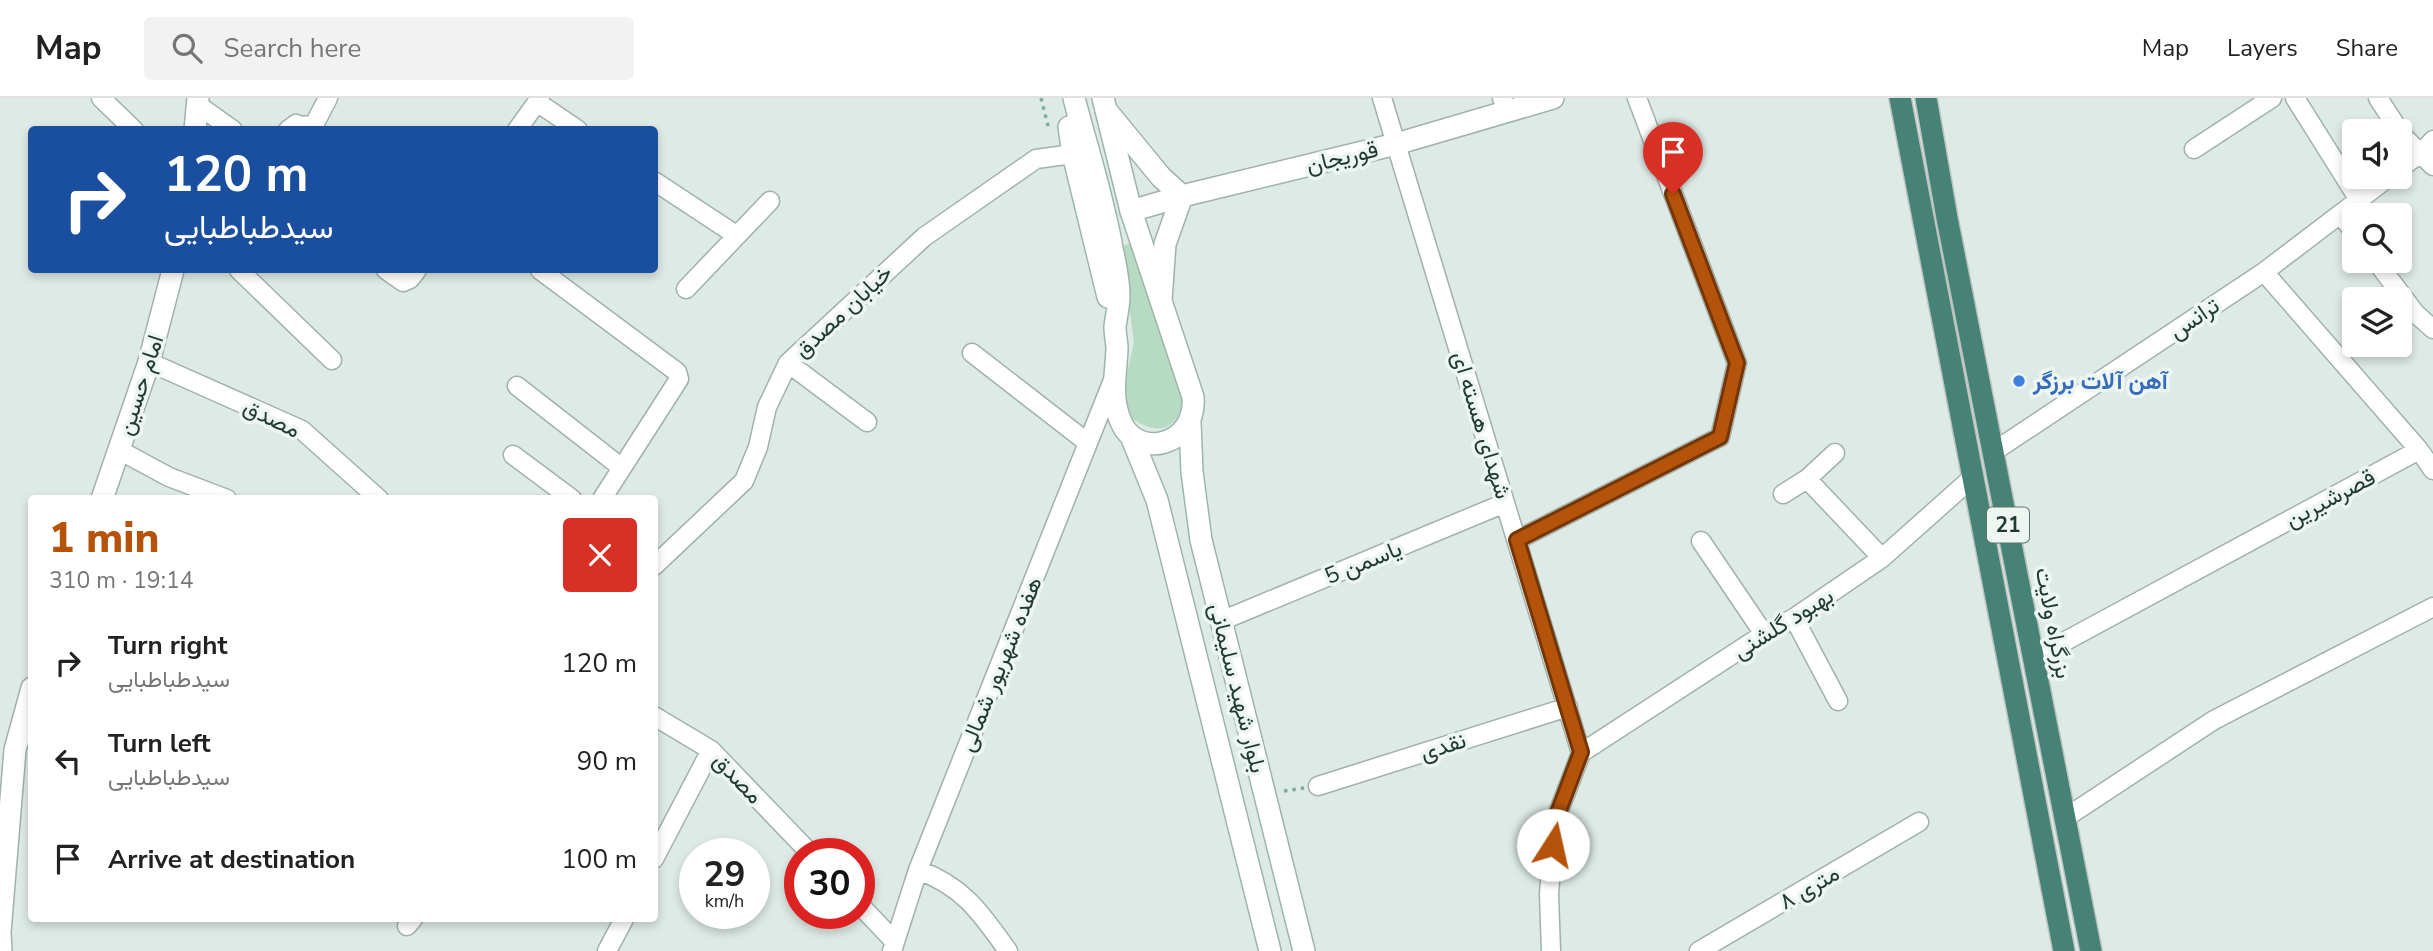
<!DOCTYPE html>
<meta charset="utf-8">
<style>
body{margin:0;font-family:"Nunito Sans",Vazirmatn,sans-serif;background:#f2f2f2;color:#222;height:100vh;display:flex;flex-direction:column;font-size:26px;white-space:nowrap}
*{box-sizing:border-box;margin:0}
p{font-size:23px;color:#767676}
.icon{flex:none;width:38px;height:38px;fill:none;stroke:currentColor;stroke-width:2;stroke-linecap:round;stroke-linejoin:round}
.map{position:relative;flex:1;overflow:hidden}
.details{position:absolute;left:28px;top:397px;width:630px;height:427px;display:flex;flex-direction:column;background:#fff;border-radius:7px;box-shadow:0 4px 10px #0003}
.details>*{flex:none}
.hud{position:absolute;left:28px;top:28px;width:630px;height:147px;border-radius:7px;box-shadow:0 4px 10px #0003;background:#1a4fa0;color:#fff;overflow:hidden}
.buttons{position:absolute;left:2342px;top:21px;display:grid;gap:14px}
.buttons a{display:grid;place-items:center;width:70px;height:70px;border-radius:7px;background:#fff;box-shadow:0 4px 10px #0003;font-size:35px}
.speed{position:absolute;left:679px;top:740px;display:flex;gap:14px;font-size:35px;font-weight:700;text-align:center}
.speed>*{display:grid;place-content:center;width:91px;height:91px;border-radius:50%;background:#fff;box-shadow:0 4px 10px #0003;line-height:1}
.speed small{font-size:18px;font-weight:400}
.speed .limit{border:10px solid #d22;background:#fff;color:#111}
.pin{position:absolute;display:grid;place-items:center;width:60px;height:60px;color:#fff;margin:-72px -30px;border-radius:50% 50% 50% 0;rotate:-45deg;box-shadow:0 0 7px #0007}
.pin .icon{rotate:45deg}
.me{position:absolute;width:77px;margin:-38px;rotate:10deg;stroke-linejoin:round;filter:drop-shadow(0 0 5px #0008)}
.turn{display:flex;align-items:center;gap:24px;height:147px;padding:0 21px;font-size:32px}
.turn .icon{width:91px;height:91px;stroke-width:2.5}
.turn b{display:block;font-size:49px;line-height:60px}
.round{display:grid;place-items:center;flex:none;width:74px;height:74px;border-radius:7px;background:#f2f2f2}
.overview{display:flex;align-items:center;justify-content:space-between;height:119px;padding:0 21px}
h1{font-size:42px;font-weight:800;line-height:52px;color:#b45309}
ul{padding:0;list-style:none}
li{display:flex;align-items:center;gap:21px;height:98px;padding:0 21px}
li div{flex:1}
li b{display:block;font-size:26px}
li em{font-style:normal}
header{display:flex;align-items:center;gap:42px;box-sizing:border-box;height:98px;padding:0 35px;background:#fff;border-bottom:2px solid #e0e0e0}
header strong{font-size:33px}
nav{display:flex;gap:38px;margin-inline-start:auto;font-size:24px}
.search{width:490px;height:63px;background:#f2f2f2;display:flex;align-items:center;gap:18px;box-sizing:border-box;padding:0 24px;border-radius:7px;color:#767676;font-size:26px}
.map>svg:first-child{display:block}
</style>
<header>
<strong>Map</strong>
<div class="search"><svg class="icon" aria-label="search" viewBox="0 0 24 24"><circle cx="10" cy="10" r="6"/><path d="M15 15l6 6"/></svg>Search here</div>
<nav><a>Map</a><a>Layers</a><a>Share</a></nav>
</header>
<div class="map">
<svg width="2433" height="853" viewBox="0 0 2433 853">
<rect width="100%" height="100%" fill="#deeae5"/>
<path fill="#b6dbc2" d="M1135 143 1170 264 1186 298C1177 335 1156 339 1127 317L1123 293 1134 244 1121 149Z"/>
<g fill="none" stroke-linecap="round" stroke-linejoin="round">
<g stroke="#a1b1ac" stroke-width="21">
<path id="minor" d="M101 0 134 32
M1382 0 1581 655 1555 723 1549 796 1551 853
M1502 0 1507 13
M2295 0 2359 102
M2378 0 2402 37 2433 68
M537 4 578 32
M198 7 233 32
M288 32 296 26 299 28 314 27 328 0
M517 32 540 0
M2194 51 2272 0
M2399 71 2421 55 2433 42
M654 83 736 137
M2340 116 2354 134
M2376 163 2415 215 2433 231
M239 172 332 262
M386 172 403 184 410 181 417 172
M540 172 677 274 679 281 602 401
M686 191 770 103
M972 255 1088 345
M149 264 302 332 379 401
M788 265 867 324
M517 288 622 370
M119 352 169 379 227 401
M2419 352 2433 372
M1993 354 2264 174 2389 79
M513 357 572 401
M1807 381 1882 460
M1783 396 1807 381 1835 355
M1517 442 1720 339 1737 265 1637 0
M1701 443 1764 536
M654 468 744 383 758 349 767 309 788 265 924 139 1036 61 1073 56
M1794 520 1838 603
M1221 523 1505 405
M2034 560 2419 352 2264 174
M654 618 711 652 811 756
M1581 655 1764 536 1794 520 1882 460 1973 379
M1318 688 1568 609
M2065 720 2214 622 2433 509
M654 761 711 652
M918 772C963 788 981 815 1008 853
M859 806 895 844
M407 828 413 821
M607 853 624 821
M892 853 918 772 1113 282
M1699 853 1919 724"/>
</g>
<g stroke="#a1b1ac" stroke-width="24">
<path id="tertiary" d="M1106 12 1161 79 1182 98 1165 146 1161 202
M195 32 198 0
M1131 113 1182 98 1396 46 1553 0
M102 401 149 264 173 172
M0 834 15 652 32 590
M0 835 1 853"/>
</g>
<g stroke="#9db5ad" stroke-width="24">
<path id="secondary" d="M1074 0C1087 50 1103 99 1112 150 1115 165 1119 182 1119 198 1119 208 1116 219 1115 229 1115 237 1117 244 1117 251 1116 277 1110 299 1121 324 1137 362 1197 348 1193 299L1131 113 1103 0
M1069 29 1073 56 1108 199
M1190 324 1192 374 1201 442 1304 853
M1131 338 1157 402 1270 853"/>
</g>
<g stroke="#bcc4c2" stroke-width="24">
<path id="trunk" d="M1900 0 2064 853
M1926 0 1947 120 2091 853"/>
</g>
<path stroke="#7eada0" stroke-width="3.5" stroke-dasharray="3.5 5" stroke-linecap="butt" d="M1041 0 1049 32
M1284 693 1304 690"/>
<use href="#minor" stroke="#fff" stroke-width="18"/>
<use href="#tertiary" stroke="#fff" stroke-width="21"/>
<use href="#secondary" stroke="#fff" stroke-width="21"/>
<use href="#trunk" stroke="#468276" stroke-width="21"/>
</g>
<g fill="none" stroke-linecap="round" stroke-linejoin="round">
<g stroke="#753606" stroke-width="18">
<path id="route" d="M1553 747 1555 723 1581 654 1517 442 1720 339 1737 265 1673 96"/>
</g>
<use href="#route" stroke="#b45309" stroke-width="12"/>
</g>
<circle fill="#3f7fe0" stroke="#eef6f2" stroke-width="2.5" cx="2019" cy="283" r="7"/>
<g text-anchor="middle" stroke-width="7" stroke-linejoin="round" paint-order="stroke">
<rect fill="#eef6f2" stroke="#5d726c" stroke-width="2" x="1987" y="409.5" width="42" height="35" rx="5"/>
<g font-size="21" font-weight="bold" fill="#1f3933">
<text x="2008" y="434">21</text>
</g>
<g font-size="23" fill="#1f3933" stroke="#eef6f2">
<text transform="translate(1342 59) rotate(-14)" y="8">قوریجان</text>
<text transform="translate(843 213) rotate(-43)" y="8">خیابان مصدق</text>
<text transform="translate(2194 220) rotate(-34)" y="8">ترانس</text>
<text transform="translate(140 287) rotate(-72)" y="8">امام حسین</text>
<text transform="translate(272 320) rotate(26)" y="8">مصدق</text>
<text transform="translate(1482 327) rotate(73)" y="8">شهدای هسته ای</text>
<text transform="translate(2330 400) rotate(-28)" y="8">قصرشیرین</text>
<text transform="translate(1363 464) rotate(-22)" y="8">یاسمن 5</text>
<text transform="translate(1783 525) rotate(-32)" y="8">بهبود گلشنی</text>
<text transform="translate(2054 525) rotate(79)" y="8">بزرگراه ولایت</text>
<text transform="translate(1000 566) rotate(-68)" y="8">هفده شهریور شمالی</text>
<text transform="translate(1238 590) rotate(76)" y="8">بلوار شهید سلیمانی</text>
<text transform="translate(1443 648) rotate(-18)" y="8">نقدی</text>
<text transform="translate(738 680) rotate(46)" y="8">مصدق</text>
<text transform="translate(1809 789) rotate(-30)" y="8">۸ متری</text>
</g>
<g font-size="23" font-weight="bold" fill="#366cbe" stroke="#eef6f2" text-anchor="start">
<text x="2033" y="291">آهن آلات برزگر</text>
</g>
</g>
</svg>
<div class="buttons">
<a><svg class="icon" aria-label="sound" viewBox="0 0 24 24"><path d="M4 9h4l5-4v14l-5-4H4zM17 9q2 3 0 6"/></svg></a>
<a><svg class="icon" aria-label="search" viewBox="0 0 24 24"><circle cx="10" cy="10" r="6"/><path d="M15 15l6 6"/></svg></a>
<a><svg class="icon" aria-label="layers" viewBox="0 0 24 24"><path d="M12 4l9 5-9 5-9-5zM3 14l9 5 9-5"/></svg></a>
</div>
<div class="speed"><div>29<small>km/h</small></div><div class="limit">30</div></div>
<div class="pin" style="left:1673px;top:96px;background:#d93025"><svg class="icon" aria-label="arrive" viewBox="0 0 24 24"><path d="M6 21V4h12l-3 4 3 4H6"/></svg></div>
<svg class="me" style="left:1553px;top:747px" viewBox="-20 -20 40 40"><circle r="19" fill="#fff"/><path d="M0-13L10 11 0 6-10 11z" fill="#b45309"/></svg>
<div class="hud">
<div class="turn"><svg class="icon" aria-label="right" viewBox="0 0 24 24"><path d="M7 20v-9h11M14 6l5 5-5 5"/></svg><div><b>120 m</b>سیدطباطبایی</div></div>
</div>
<section class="details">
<div class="overview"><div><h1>1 min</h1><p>310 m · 19:14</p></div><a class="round" style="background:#d93025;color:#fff"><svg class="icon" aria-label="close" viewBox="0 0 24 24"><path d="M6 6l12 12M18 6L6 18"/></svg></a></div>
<ul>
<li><svg class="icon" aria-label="right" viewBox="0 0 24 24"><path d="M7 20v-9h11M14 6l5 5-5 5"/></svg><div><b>Turn right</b><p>سیدطباطبایی</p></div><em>120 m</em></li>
<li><svg class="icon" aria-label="left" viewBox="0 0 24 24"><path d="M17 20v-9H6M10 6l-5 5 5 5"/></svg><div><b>Turn left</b><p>سیدطباطبایی</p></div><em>90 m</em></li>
<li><svg class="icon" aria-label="arrive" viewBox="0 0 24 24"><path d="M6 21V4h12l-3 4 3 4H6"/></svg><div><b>Arrive at destination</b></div><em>100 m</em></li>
</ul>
</section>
</div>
